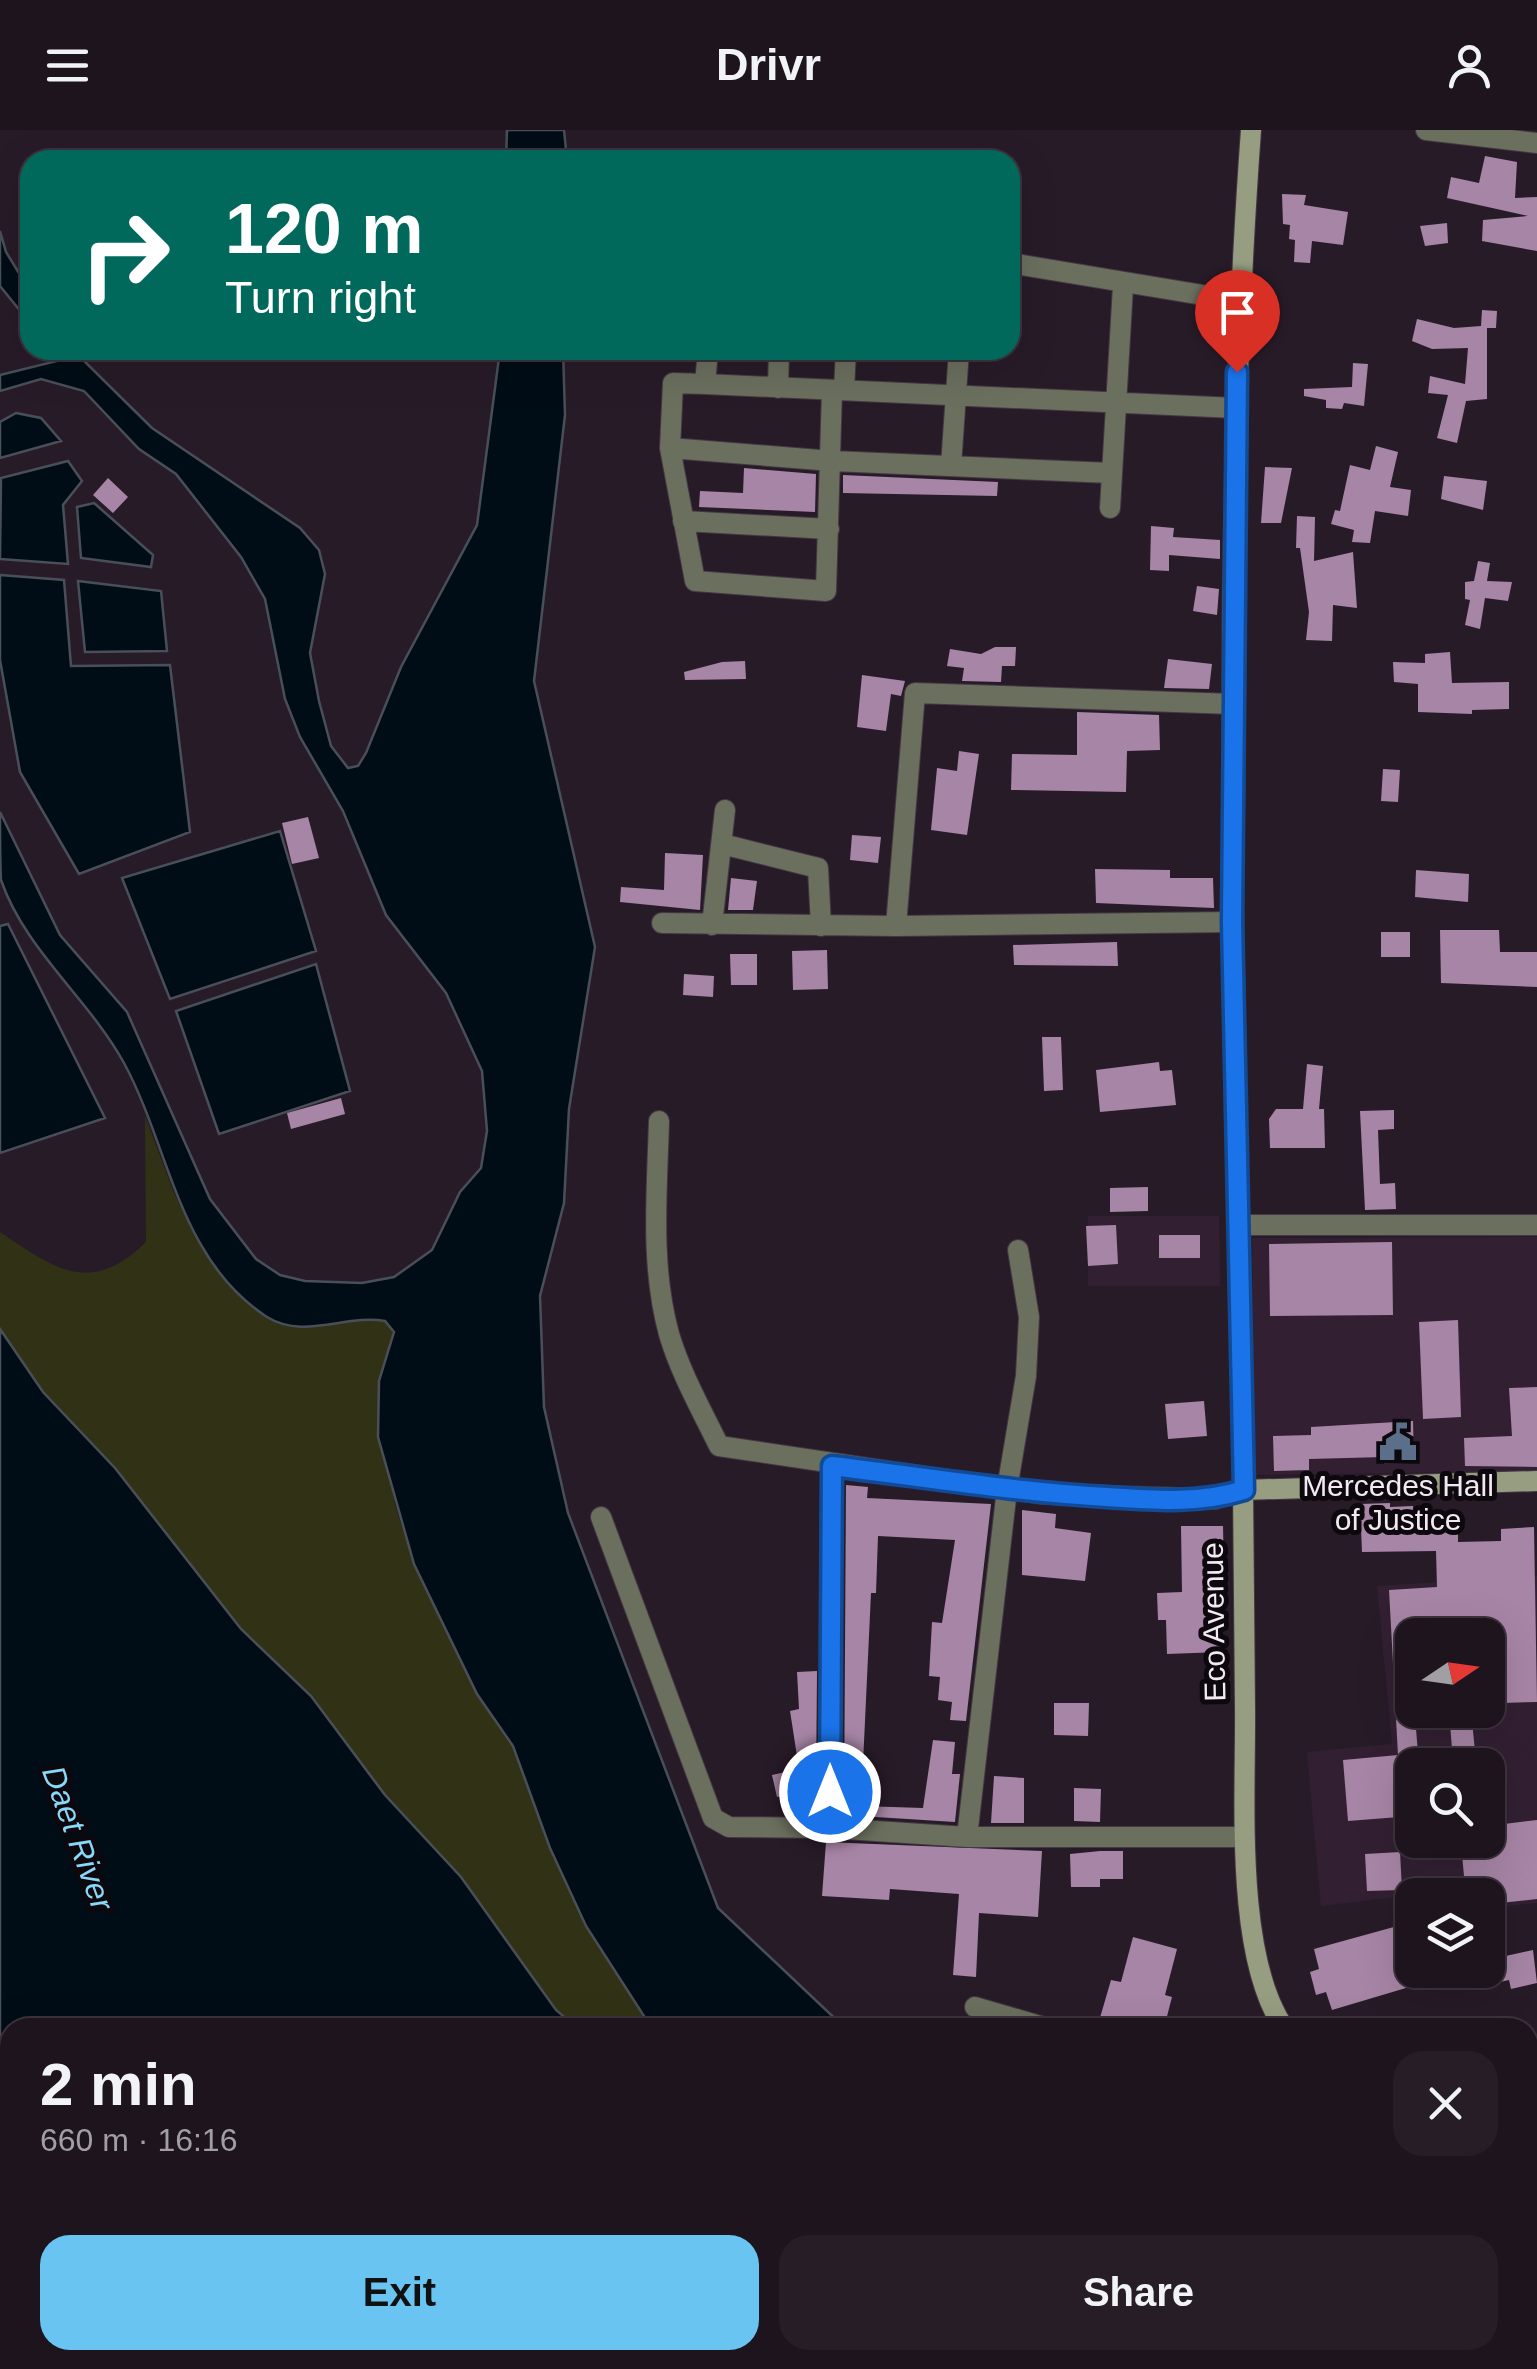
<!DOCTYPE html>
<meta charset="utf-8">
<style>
body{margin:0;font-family:Helvetica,sans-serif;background:#261d27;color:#f1f3f6;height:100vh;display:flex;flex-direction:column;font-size:38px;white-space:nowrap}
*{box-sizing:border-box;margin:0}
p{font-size:32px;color:#a19ea4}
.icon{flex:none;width:55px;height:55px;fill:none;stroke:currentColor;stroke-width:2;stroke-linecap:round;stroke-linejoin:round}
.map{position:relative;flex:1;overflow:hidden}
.details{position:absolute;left:0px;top:1888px;width:1538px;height:352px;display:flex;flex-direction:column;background:#1e141e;border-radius:30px 30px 0 0;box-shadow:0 10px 40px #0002,0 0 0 2px #3c333c}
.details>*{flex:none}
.guide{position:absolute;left:20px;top:20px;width:1000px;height:210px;border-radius:30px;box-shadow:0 10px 40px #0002,0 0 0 2px #3c333c;background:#00695c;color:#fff;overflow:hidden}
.needle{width:65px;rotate:77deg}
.tools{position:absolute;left:1395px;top:1488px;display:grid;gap:20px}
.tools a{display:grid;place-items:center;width:110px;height:110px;border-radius:20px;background:#1e141e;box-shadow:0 10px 40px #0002,0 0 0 2px #3c333c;font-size:50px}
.pin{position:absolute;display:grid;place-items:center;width:85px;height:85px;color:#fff;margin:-102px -42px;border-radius:50% 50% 50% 0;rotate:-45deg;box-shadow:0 0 10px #0007}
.pin .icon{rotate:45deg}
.me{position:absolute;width:110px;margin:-55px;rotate:0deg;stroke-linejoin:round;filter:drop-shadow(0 0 8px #0008)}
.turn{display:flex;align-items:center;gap:35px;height:210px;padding:0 40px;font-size:45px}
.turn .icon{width:130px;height:130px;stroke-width:2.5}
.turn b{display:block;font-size:70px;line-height:85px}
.round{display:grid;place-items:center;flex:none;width:105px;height:105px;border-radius:30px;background:#261d27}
.summary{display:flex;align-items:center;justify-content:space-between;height:170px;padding:0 40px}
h1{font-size:60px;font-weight:700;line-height:75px}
.button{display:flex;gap:20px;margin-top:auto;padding:20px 40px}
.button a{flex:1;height:115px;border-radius:30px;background:#69c4f1;color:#111;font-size:40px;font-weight:700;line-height:115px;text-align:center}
.button a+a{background:#261d27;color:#f1f3f6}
header{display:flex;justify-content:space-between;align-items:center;height:130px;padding:0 40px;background:#1e141e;font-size:45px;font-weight:700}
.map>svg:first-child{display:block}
</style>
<header><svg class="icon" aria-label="menu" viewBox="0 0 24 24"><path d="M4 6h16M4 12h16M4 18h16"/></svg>Drivr<svg class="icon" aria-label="person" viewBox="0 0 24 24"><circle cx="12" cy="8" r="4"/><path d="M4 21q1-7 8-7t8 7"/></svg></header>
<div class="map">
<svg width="1537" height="2239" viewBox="0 0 1537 2239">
<rect width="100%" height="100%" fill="#281b28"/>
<path fill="#322032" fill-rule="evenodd" d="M1088 1086H1219L1220 1156H1088Z
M1537 1107V1341L1255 1345 1252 1108Z
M1537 1446V1773L1488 1778V1765H1412L1321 1776 1307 1622 1392 1614 1377 1456ZM1412 1505H1488V1580H1412ZM1412 1635H1488V1710H1412Z
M1094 2230H1380L1393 2239H1102Z"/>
<path fill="#313215" d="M145 986 174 1063 201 1116 369 1188 385 1191 394 1202 379 1251 395 1375 414 1434 477 1564 513 1616 550 1718 586 1796 651 1897H576L556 1880 461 1747 385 1665 311 1566 241 1499 115 1338 43 1262 0 1199V1102C56 1140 91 1166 146 1112Z"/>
<path fill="#000d16" stroke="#494f58" stroke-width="2.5" d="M507 0H564L567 30H506Z
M0 101 6 122 30 161V193L0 156Z
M56 220H73L152 298 300 398 319 420 325 444 310 523 319 571 331 616 348 638 358 636 366 623 401 537 477 395 500 220H563L565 285 534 551 595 817 569 979 564 1073 540 1166 544 1277 568 1383 718 1778 844 1897H651L586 1796 550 1718 513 1616 477 1564 414 1434 378 1307 379 1251 394 1202 385 1191C346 1184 304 1210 267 1187 178 1129 170 1018 124 933 89 869 25 820 1 750 0 731 0 702 0 682L60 805 127 882 210 1069 256 1129 280 1145 305 1151 362 1153 394 1147 432 1120 460 1062 481 1038 487 1001 482 941 446 863 386 785 343 681 300 607 285 569 265 469 241 427 176 344 139 319 84 261 41 249 0 261V245L61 230Z
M16 283 41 288 61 311 0 328V292Z
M68 331 82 351 63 375 68 434 0 429 1 348Z
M94 373 153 425 151 437 81 428 77 377Z
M0 445 64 450 71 536 170 535 190 702 79 744 20 642 0 530Z
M78 451 161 461 167 521 85 522Z
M280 701 316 821 170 869 122 748Z
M8 794 105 988 0 1023V796Z
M316 834 350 961 219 1004 176 881Z
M0 1199 43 1262 115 1338 241 1499 311 1566 385 1665 461 1747 556 1880 576 1897 10 1898V2230H1114L1123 2239H0Z"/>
<path fill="#a785a6" d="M1485 26 1517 32 1515 68 1537 67V121L1482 111 1483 90 1528 86 1447 68 1451 47 1479 53Z
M1282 64 1306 65 1304 75 1348 82 1343 115 1312 111 1310 133 1294 132 1295 110 1289 109 1290 95 1283 94Z
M1447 93 1448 113 1425 116 1420 96Z
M1482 180 1497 181 1496 198H1487V269L1466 271 1457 313 1437 308 1448 265 1428 263 1430 246 1465 254 1468 218 1432 219 1412 211 1417 189 1454 198 1481 196Z
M1353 233 1368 234 1364 276 1344 273 1342 279 1326 278V270L1304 266V259L1352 257Z
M1376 316 1398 322 1390 357 1411 360 1408 386 1375 381 1370 413 1352 412 1354 400 1331 394 1335 380 1340 381 1350 335 1370 340Z
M1265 337 1292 338 1281 393H1261Z
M744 338 816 344 815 382 699 377 700 361 743 363Z
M843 345 998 352 997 366 843 363Z
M1444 346 1487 351 1483 380 1441 369Z
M108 348 128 367 113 383 93 365Z
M1297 386 1315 387 1314 431 1353 422 1357 478 1333 475 1332 511 1306 510 1309 482 1300 418H1296Z
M1151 396 1174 398 1173 407 1220 410V429L1169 425V441L1150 440Z
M1478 431 1490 433 1487 451 1512 452 1508 471 1485 468 1480 499 1465 495 1470 470 1465 469V452L1474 451Z
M1197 456 1219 459 1217 485 1193 481Z
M995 517H1016L1015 536H1002L1001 552 962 551 964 538 947 536 950 519 981 524Z
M1450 522 1452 553 1509 552V579L1472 580V584L1418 582V554L1394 552 1393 532 1425 533V524Z
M1168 529 1212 534 1209 559 1164 558Z
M745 531 746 549 685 550 684 542 722 532Z
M862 545 905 551 901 566 891 564 886 601 857 597Z
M1077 582 1159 585 1160 620 1127 621 1126 662 1011 660 1012 624 1077 625Z
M959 621 979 624 967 705 931 700 937 638 957 641Z
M1383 639 1400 640 1398 672 1381 671Z
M308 687 319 728 292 734 282 693Z
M852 705 881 707 878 733 850 730Z
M665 723 703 725 700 780 620 772 621 757 664 760Z
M1095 739 1170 740V748H1213L1214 778 1096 773Z
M1416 740 1469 744 1468 772 1415 767Z
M731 748 757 751 753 780H728Z
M1440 800H1499L1500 822H1537V857L1441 853Z
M1381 802H1410V827H1381Z
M1117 812 1118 836 1014 835 1013 815Z
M827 820 828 859 793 860 792 821Z
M730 824H757V855H731Z
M684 844 714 846 713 867 683 865Z
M1042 907H1061L1063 960 1044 961Z
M1159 932 1160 941 1172 940 1176 975 1100 982 1096 940Z
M1307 934 1323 936 1319 979H1324L1325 1018H1270L1269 989 1276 979H1303Z
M341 968 345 984 291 999 287 983Z
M1394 980V999L1378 1000 1380 1054 1395 1053 1396 1079 1365 1080 1360 981Z
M1148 1057V1081L1110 1082V1058Z
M1116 1095 1118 1134 1088 1136 1086 1096Z
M1159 1105H1200V1128H1159Z
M1392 1112 1393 1185 1270 1186 1269 1114Z
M1458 1190 1461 1287 1423 1289 1419 1192Z
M1537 1257V1337L1465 1336 1464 1308 1512 1306 1509 1258Z
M1204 1271 1207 1306 1168 1309 1165 1274Z
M1413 1291 1414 1333 1384 1334V1327L1309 1329V1340L1274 1341 1273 1306 1311 1305V1297Z
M846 1355 868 1357 867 1368 991 1374 966 1591 950 1590 952 1572 938 1570 940 1547 929 1546 932 1492 942 1493 955 1410 878 1406 876 1463H871L861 1676 923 1678 933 1610 955 1612 952 1644H960L955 1692 844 1685Z
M1390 1373V1377L1413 1376 1414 1396 1458 1394V1412L1501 1411V1399L1534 1397 1537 1572 1501 1573 1500 1531 1488 1532V1505H1412V1580H1420L1422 1599H1416L1419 1635H1412V1686L1348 1691 1343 1630 1398 1625 1389 1460 1437 1457 1436 1421 1362 1422 1360 1374Z
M1022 1380 1056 1384 1055 1398 1091 1403 1085 1451 1022 1445Z
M1181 1396H1223L1224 1443H1213L1221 1522 1167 1524 1166 1490H1158L1157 1463 1182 1462Z
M817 1541 816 1658 777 1667 772 1645 799 1639 790 1581 799 1579 797 1542Z
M1054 1573H1089L1088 1606 1054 1605Z
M1449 1580H1471L1476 1632H1453Z
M994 1646 1024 1648V1693H991Z
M1074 1658 1101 1659 1100 1692 1074 1691Z
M1537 1690V1769L1491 1774 1490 1765H1433L1432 1748 1464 1746 1461 1713 1488 1711V1696Z
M826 1712 1042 1721 1038 1787 979 1783 976 1847 953 1845 959 1764 890 1759 889 1770 822 1766Z
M1100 1721H1123V1749H1100V1757H1071L1070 1724Z
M1400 1722 1402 1760 1367 1761 1365 1724Z
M1412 1792V1840H1452L1453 1844 1332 1880 1326 1862 1316 1865 1310 1842 1319 1839 1314 1819Z
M1494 1794 1501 1827 1533 1820 1537 1853 1511 1859 1509 1850 1477 1857 1473 1840H1488V1795Z
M1133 1807 1177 1819 1165 1865 1172 1867 1164 1898H1097L1111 1850 1121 1852Z"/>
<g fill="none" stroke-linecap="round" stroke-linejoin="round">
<g stroke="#443844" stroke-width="22">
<path id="street" d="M1426 0 1537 13
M1010 133 1239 171
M705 254 708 220
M778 258 779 220
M832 260 826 461 695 451 670 318 673 253 705 254 1236 278
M844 260 846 220
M670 318 832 331 1111 343
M951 336 959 220
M1110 378 1123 156
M683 391 829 399
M722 714 818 738 821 796
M662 793 896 796 1232 792
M712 795 725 680
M896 796 915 563 1233 574
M659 991C657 1062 650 1135 669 1204 680 1242 702 1281 719 1316L1043 1364 1215 1369 1243 1360
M1238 1095H1537
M832 1335 830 1698 967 1707H1243
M601 1387 713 1688 729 1697 830 1698
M967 1707 1007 1359 1026 1246 1029 1187 1018 1120
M975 1877 1047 1898
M1528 1976 1537 1975
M1528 2189 1537 2195
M1388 2230 1401 2239"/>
</g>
<g stroke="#443844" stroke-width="22">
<path id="secondary" d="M1251 0C1218 452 1237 906 1243 1358 1244 1432 1245 1505 1245 1578 1246 1665 1234 1825 1284 1898
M1243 1360 1537 1351
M1510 2239 1514 2230"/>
</g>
<use href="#street" stroke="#6b6f5e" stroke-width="20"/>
<use href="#secondary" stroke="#969d80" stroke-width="20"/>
</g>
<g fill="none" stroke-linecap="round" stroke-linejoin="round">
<g stroke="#114b97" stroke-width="25">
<path id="route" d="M830 1662 832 1336C924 1347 1015 1362 1107 1367 1153 1370 1199 1374 1244 1360L1232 792 1237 242"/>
</g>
<use href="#route" stroke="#1a73e8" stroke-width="18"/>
</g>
<defs>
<g id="civic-bare" transform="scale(3)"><path d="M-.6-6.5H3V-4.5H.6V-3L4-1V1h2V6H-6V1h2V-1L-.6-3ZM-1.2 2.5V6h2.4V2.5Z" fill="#5c6f8a" stroke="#0d080d" stroke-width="2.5" paint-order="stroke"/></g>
</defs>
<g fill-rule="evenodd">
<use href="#civic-bare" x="1398" y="1312"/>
</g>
<g text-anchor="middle" stroke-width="10" stroke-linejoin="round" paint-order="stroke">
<g font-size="30" fill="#f2e9f2" stroke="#0d080d">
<text x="1398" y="1366">Mercedes Hall<tspan x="1398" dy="34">of Justice</tspan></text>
</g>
<g font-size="30" fill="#f2e9f2" stroke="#0d080d">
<text transform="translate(1214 1492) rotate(-91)" y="10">Eco Avenue</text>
</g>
<g font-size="32" font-style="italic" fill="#88d9f9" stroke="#0d080d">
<text transform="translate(78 1708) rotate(70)" y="11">Daet River</text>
</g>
</g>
</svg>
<div class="tools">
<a><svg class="needle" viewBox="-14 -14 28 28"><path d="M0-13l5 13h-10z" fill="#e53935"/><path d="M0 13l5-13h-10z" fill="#a19ea4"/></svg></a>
<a><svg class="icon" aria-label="search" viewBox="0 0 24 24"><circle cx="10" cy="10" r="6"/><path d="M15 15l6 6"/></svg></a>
<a><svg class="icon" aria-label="layers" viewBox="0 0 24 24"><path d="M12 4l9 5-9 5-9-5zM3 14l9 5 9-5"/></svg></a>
</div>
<div class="pin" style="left:1237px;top:242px;background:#d93025"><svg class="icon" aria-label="arrive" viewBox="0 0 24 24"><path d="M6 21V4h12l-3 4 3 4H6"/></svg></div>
<svg class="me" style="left:830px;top:1662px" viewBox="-20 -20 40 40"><circle r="17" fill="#1a73e8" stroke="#fff" stroke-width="3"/><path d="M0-11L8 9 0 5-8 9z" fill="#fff"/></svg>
<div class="guide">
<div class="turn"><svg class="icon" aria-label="right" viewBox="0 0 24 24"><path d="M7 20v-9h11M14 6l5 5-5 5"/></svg><div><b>120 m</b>Turn right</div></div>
</div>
<section class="details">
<div class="summary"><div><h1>2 min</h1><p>660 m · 16:16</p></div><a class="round"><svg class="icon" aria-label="close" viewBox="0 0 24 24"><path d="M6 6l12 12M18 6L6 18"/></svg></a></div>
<div class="button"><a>Exit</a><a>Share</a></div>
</section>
</div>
